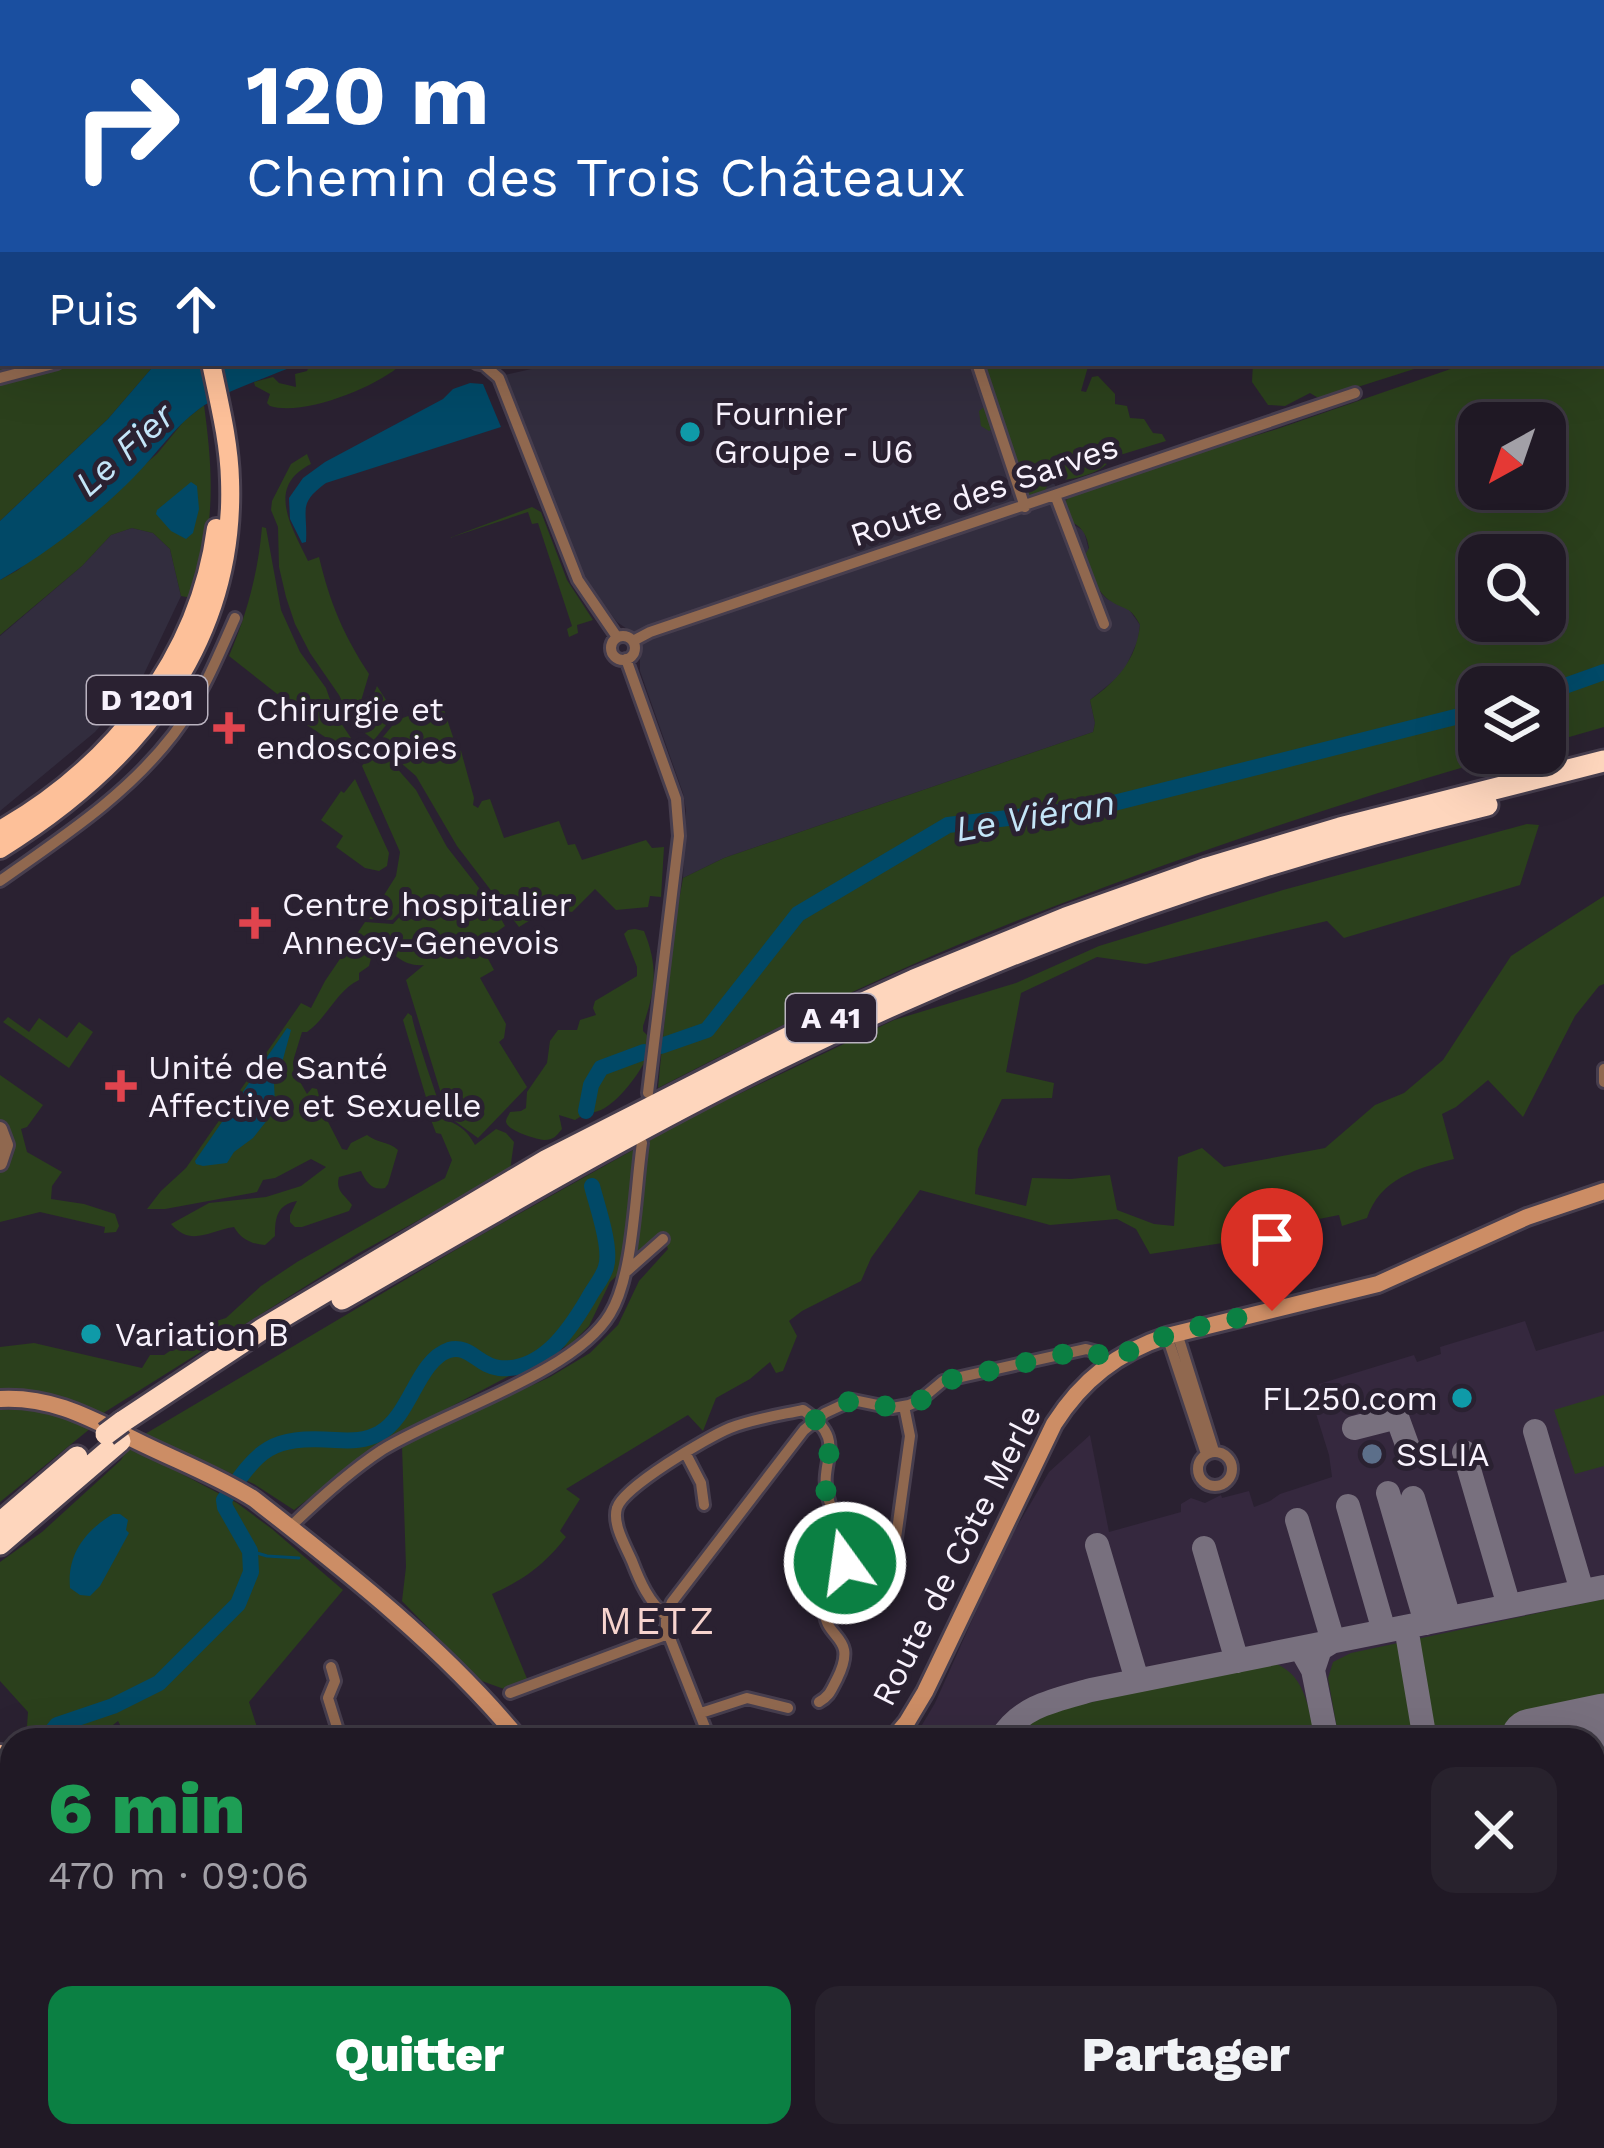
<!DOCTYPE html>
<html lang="fr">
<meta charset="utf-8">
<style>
body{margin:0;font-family:"Work Sans",sans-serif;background:#28222d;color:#f1f3f6;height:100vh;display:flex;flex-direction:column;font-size:45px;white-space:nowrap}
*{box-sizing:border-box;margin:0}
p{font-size:39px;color:#a2a0a7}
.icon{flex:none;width:66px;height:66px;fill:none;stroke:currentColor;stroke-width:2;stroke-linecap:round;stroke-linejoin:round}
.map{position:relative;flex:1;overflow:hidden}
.sheet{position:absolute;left:0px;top:1728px;width:1605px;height:420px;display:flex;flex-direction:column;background:#201925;border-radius:36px 36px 0 0;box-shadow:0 12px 48px #0002,0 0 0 3px #3d3842}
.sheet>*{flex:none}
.top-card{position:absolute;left:0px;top:0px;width:1605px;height:366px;box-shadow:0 12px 48px #0002,0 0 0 3px #3d3842;background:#1a4fa0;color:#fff;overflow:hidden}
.needle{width:78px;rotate:220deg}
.controls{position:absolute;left:1458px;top:402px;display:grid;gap:24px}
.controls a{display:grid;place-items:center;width:108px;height:108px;border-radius:24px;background:#201925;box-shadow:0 12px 48px #0002,0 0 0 3px #3d3842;font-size:60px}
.pin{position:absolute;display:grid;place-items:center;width:102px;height:102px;color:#fff;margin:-123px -51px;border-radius:50% 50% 50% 0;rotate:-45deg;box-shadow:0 0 12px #0007}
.pin .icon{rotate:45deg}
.me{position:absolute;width:132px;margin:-66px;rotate:346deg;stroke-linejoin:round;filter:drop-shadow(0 0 9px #0008)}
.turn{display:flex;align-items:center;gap:42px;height:252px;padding:0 48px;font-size:54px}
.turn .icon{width:156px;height:156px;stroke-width:2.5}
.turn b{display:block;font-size:84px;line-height:102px}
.then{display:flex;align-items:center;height:114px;padding:0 48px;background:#0003;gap:24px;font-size:45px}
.round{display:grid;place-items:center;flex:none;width:126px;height:126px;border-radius:24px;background:#28222d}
.overview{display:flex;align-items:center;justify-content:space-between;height:204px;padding:0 48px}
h1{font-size:72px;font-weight:800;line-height:90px;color:#1e9e55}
.action{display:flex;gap:24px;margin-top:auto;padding:24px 48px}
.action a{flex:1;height:138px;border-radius:24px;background:#0b8043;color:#fff;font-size:48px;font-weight:800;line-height:138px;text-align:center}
.action a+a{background:#28222d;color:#f1f3f6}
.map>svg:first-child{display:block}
</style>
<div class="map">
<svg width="1604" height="2148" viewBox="0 0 1604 2148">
<rect width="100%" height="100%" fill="#2a2131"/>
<path fill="#362a1c" d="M622 2136H842L847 2148H646Z"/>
<path fill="#322d3e" d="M244 0H744V3H241Z
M558 363H984L1024 484 1051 477 1064 503 1065 514 1069 522 1084 531 1099 591 1107 599 1128 608 1140 625 1138 640 1123 673 1090 700 1095 723 1093 732 724 858 683 878 686 810 683 793 640 671V638L617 622 582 576 505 375Z
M132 528 153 533 170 549 181 596 143 676 95 732 0 811V636L82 566 111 535Z"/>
<path fill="#35283e" d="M1525 1321 1536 1351 1604 1331V2148H904L899 2136H1593V1740H913L935 1703 1005 1547 1049 1472 1090 1435 1109 1532 1181 1512V1504L1191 1498 1205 1503 1221 1495 1222 1498 1249 1491 1254 1507 1270 1501 1280 1494 1332 1477 1329 1455 1313 1404 1323 1400 1319 1384 1414 1355 1417 1362 1441 1354 1440 1347Z"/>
<path fill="#2b401c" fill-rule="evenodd" d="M1064 0H1572L1575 3H1061Z
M3 303V363H160L151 369 108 419 0 521V304Z
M1604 317V727L1545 744V687H1479V753H1512C1358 797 1205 848 1055 906 919 957 787 1022 658 1088L673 934 683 878 724 858 1093 732 1095 723 1090 700C1118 680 1136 660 1140 625 1130 605 1125 611 1109 600 1095 590 1091 571 1085 555L1089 548C1088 543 1087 538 1084 533 1076 519 1065 526 1064 503L1070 496 1127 475 1277 429 1468 363H1602ZM1479 423H1545V489H1479ZM1479 555H1545V621H1479Z
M323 363H390L387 368H397C371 389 303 416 270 406L267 403 270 394 255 386 254 382 273 377 279 383 296 387 295 374 307 371 310 364Z
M983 363H1089L1081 391 1086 392 1092 377 1098 376 1115 394V404L1127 406 1130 418 1144 419 1153 433 1162 434 1166 441 1120 455 1115 438 1111 437 1108 441 1111 459C1101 475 1068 481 1050 481L1044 492 1031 496 1025 492 1010 446 1011 440 1001 427 996 426 989 431 981 426 979 411 987 405 989 375Z
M1253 363H1433L1320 399 1310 393 1285 406 1268 405 1252 382Z
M204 405C214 479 215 527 192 598L181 596 170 549 153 533 132 528 111 535 82 566 0 635V580L18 570 157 454 184 421Z
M307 454 311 464C265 487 292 527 308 561L319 557C330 603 343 634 369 674L355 721 362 723 377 686 395 714 374 740 353 724 339 695 310 653 295 624 286 597 279 567 278 527 271 510 272 501 291 464Z
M532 507 541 512 567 580 593 620 577 625 578 633 569 637 567 629 572 626 538 523 532 524 528 512 449 538Z
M262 527 266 528 281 610 300 652 326 688 335 714 351 738 343 749 292 715 281 697 229 656C247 614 258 573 262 527Z
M442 704 457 749 461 751 474 798 473 805 478 808 482 801 490 799 504 838 559 821 568 845 575 844 582 860 646 840 652 848 664 847 661 897 650 896 648 907 616 910 595 889 572 912 560 910 543 918 540 914 519 927 457 846 416 776 378 743 397 720Z
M374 749 394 765 416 790 447 847 496 910 505 926 480 944 494 970 480 978 506 1024 504 1038 499 1042 527 1087 478 1138 448 1116 406 980 424 965C405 967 393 955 381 941L374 947 369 966 359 973V980C338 989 327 1018 307 1032H302L294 1058 293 1078 299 1080 307 1094 312 1088 317 1089 324 1114 342 1149 347 1150 351 1143 367 1135C377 1143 388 1141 398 1150L388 1184 385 1188C372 1191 366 1182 361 1171L339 1177C335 1191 345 1195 352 1205L349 1211 302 1227H295L290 1222V1215L297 1201C277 1205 275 1217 275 1236L265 1245C251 1244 241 1239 234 1227 208 1231 191 1247 171 1224L209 1203 266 1197 301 1186 326 1167 311 1159 275 1178 263 1180 257 1192 165 1209H147L161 1191 186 1168 301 1003 311 1008 325 981 365 922 393 924 405 911 427 905 422 901 402 910 392 920 369 919 396 876 400 852 362 766Z
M355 779 389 853 387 866 379 871 365 868 336 847 343 836 321 820 341 791 344 793Z
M1527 824 1539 825 1520 885 1344 938 1327 921 1146 964 1097 957 1021 993 1006 1072 1054 1083 1052 1098 1002 1099 978 1149 975 1194 1026 1206 1032 1178 1071 1179 1110 1175 1117 1210 1154 1224 1174 1226 1178 1157 1202 1148 1224 1167 1325 1148 1375 1105 1404 1093 1443 1060 1511 956 1604 896V984L1599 986 1575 1016 1523 1117 1488 1080 1456 1107 1442 1114 1454 1159C1417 1168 1380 1179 1367 1218L1342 1226 1339 1215 1314 1220 1315 1234 1269 1236 1150 1254 1136 1229 1117 1219 1050 1225 920 1190 871 1258 861 1281 802 1311 789 1321 797 1336 783 1371 776 1373 770 1362 750 1379 716 1398 703 1431 688 1415 566 1489 580 1499 560 1531 566 1537C543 1566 525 1579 492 1594L528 1681 504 1689 479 1680 402 1601 406 1567 402 1446 550 1377 590 1353 618 1325 639 1281 668 1249 662 1233 610 1282 589 1326 572 1343 378 1445 294 1510 254 1484 145 1434 474 1239 697 1114 894 1020 1016 983 1099 946 1283 890Z
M635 929 644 931C659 968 655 990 643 1026V1031L653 1041C649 1062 621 1101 601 1110 591 1114 585 1113 575 1120L559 1115 562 1129C556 1136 554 1140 544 1140 536 1139 508 1131 506 1122 506 1118 509 1115 510 1112L521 1111 526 1108 527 1092 547 1063 550 1041 558 1030H577L580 1020 596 1015 593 1008 595 1001 637 976V967L624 934 628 930Z
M408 1013 412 1016C412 1024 442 1116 447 1120 449 1122 452 1122 455 1124 465 1129 470 1136 475 1145L496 1129 506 1133 514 1142 510 1170 357 1254 105 1412 91 1428 0 1502V1347L34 1343 142 1368 150 1355H164L213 1322 226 1318 261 1286 297 1262 445 1178 452 1160 441 1134 436 1133 426 1107 428 1104 403 1020Z
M8 1017 29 1032 39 1018 67 1038 79 1022 93 1032 69 1068 3 1022Z
M0 1075 43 1105 27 1127 21 1129 27 1152 62 1172 52 1186 51 1199 84 1204 115 1214 119 1226 116 1232 104 1233 105 1227 40 1212 0 1222Z
M1604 1395V1466L1575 1474 1554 1410Z
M129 1446 237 1503 272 1529 343 1590 249 1702 261 1740H128L118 1721 94 1740H26L28 1712 0 1681V1562L42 1532 121 1460Z
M1604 1599V1901L1593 1904V1740H1339L1328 1678 1333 1662 1351 1653Z
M1262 1661C1304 1665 1308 1705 1316 1740H1012L1024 1726 1047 1713Z
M12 1766V1978L7 1996 12 2001V2136H47L42 2148H0V1774Z"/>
<path fill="#014967" d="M160 363H301C272 376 224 391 199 409 173 428 156 455 134 477 95 516 48 553 0 580V521L108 419 151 369Z
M470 383 483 384 501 427 326 483C297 504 308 510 306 542L302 543 290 519 289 498 303 478 325 462 443 399 453 389Z
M191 482 197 486 199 509 193 533 186 539 171 531 156 514 157 510Z
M287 1028 291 1030 280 1070 274 1082 275 1105 272 1114 253 1138 234 1152 227 1163 203 1166 196 1164 195 1161Z
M113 1514H120L128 1520 126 1530 129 1533 100 1586 90 1596 80 1595 70 1588C67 1554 85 1531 113 1514Z"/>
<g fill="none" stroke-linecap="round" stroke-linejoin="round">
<path stroke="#014967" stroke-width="3" d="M250 1551 267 1556 299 1558"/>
<path stroke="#014967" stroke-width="10" d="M0 338H3"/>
<path stroke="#014967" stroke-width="16" d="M1545 693 1604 672
M661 1046 707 1030 798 914 948 825 1094 808 1479 711
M586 1111 591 1085 601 1068 644 1052
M45 1740 57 1725 113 1706 159 1683 238 1604 251 1572 250 1551 225 1507 224 1500C260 1448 270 1436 335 1440 352 1441 365 1441 380 1433 411 1415 417 1361 449 1350 469 1344 479 1366 499 1368 542 1372 569 1331 588 1299 593 1289 603 1278 606 1267 612 1248 597 1206 592 1186
M0 1942 12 1920"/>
<path stroke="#78707e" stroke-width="24" d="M1354 1428 1397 1417 1409 1450
M1535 1431 1582 1591
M1464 1452 1509 1606
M1388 1493 1426 1623
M1413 1498 1449 1618
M1348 1506 1384 1631
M1297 1520 1333 1641 1320 1649 1313 1670
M1097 1545 1137 1680
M1204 1548 1237 1661
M1406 1627 1425 1740
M1305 1656 1313 1670 1327 1740
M1000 1740C1020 1706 1055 1700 1091 1690L1604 1587"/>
<path stroke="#78707e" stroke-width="63" d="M1532 1740 1604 1725
M1593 1928 1604 1926"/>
<g stroke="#473e4e" stroke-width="16">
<path id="minor" d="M203 0 204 3
M517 0 518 3
M0 219 3 222
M0 247 3 245
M476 363 484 365 499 378 578 580 617 637
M977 363 1025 507
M0 378 57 363
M1055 495 1104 624
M611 648a12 12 0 1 1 24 0a12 12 0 1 1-24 0Z
M633 641 650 632 1355 393
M626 659 676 799 679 836 648 1093
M0 881C62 837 126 796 173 735 200 700 217 659 235 618
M1604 1069V1082
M627 1271 663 1239
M1177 1333 1214 1451
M1167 1336 1206 1454
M1198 1469a17 17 0 1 1 34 0a17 17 0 1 1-34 0Z
M686 1454 701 1483 704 1505
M290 1527C318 1500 350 1471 382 1450 443 1412 575 1373 610 1314 634 1275 635 1190 642 1143
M877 1578 895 1545 910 1436 904 1406
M666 1616 672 1602 804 1430 825 1413 853 1400 892 1408 909 1405 919 1401 943 1381 1086 1349 1097 1352 1108 1364
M331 1667 335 1681 328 1698 341 1740
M510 1693 668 1634
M701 1713 747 1698 788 1708
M710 1740 666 1628V1616C649 1602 640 1582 632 1561 626 1547 612 1524 617 1508 623 1487 708 1437 730 1428 753 1419 780 1415 803 1410 851 1442 817 1460 828 1497 833 1516 842 1533 848 1552 843 1570 826 1589 825 1607 822 1641 860 1633 837 1679 831 1690 830 1696 819 1702"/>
</g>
<g stroke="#473e4e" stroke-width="20">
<path id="tertiary" d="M0 1129 6 1145 0 1163
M342 2148V2136"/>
</g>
<g stroke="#473e4e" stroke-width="22">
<path id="secondary" d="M55 3 58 0
M0 70 3 66
M0 1399C55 1396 95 1421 143 1444 180 1462 219 1477 254 1499 349 1573 443 1647 520 1740
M892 1740 907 1722 925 1692 1054 1424C1082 1380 1118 1352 1167 1336L1378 1284 1527 1217 1604 1191
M887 2136 893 2148"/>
</g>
<g stroke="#473e4e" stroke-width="24">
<path id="trunk" d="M18 0 20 3
M71 0 72 3
M151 0 153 3
M166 0 168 3
M0 830C112 766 199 658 216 528
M0 849C134 766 236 646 230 480 229 441 219 402 211 363
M0 1754 12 1772
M0 1793 12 1810
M516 2136 546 2148
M555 2136 583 2148"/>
</g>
<g stroke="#473e4e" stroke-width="27">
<path id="motorway" d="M342 1299C494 1212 645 1123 803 1047 1021 941 1252 862 1487 805
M122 1422 264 1328 547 1160 797 1033 914 980 1066 918 1207 868 1340 828 1604 761
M0 1523 77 1457
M0 1544 120 1441"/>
</g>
<use href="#minor" stroke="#90684f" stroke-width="10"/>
<use href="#tertiary" stroke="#90684f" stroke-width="14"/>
<use href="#secondary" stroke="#cc8d65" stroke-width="16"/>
<use href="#trunk" stroke="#fdc099" stroke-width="18"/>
<use href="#motorway" stroke="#fed6bd" stroke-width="21"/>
<g stroke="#473e4e" stroke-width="27" stroke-linecap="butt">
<path id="motorway-bridge" d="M106 1434 122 1422"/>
</g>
<use href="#motorway-bridge" stroke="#fed6bd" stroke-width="21"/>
</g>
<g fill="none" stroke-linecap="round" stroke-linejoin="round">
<path stroke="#0b8043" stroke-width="21" stroke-dasharray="0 37.8" d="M845 1563C851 1540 833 1518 827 1496 819 1464 843 1451 815 1420L836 1407 853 1400H863L892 1408 909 1405 920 1401 944 1381 1086 1349 1096 1352 1108 1364C1156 1331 1216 1323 1272 1311"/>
</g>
<g fill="#0f9aa8" stroke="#2a2131" stroke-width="4.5">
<circle cx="690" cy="432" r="12"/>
<circle cx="91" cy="1334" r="12"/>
<circle cx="1462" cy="1398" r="12"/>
</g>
<g fill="#e0444e" stroke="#2a2131" stroke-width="4.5">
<path d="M223 710h12v12h12v12h-12v12h-12v-12h-12v-12h12z"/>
<path d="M249 905h12v12h12v12h-12v12h-12v-12h-12v-12h12z"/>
<path d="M115 1068h12v12h12v12h-12v12h-12v-12h-12v-12h12z"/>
</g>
<circle fill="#5c6f8a" stroke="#2a2131" stroke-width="4.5" cx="1372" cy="1454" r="12"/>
<g text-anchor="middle" stroke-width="10" stroke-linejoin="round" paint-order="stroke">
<g fill="#2a2131" stroke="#bab3c0" stroke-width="3">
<rect x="87" y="676" width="120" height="48" rx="9"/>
<rect x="786" y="994" width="90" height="48" rx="9"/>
</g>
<g font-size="30" font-weight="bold" fill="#f8f2fd">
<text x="147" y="710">D 1201</text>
<text x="831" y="1028">A 41</text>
</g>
<g font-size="33" fill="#f8f2fd" stroke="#2a2131" text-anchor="start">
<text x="714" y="425">Fournier<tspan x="714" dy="38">Groupe - U6</tspan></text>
<text x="256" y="721">Chirurgie et<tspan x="256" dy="38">endoscopies</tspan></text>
<text x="282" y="916">Centre hospitalier<tspan x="282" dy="38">Annecy-Genevois</tspan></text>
<text x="148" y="1079">Unité de Santé<tspan x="148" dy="38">Affective et Sexuelle</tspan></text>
<text x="115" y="1346">Variation B</text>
<text x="1438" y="1410" text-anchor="end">FL250.com</text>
<text x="1396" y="1466">SSLIA</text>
</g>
<g font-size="33" fill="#f8f2fd" stroke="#2a2131">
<text transform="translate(984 490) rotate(-19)" y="12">Route des Sarves</text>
<text transform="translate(956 1555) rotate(-63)" y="12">Route de Côte Merle</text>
</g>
<g font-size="36" font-style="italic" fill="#c4e5f8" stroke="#2a2131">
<text transform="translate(124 449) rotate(-42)" y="13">Le Fier</text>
<text transform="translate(1035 815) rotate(-10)" y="13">Le Viéran</text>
</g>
<g font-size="39" letter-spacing="3" fill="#f7d4ce" stroke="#2a2131">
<text x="658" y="1634">METZ</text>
</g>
</g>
</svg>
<div class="controls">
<a><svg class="needle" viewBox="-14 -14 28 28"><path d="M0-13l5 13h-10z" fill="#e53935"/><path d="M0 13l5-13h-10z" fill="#a2a0a7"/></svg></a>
<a><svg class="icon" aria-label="search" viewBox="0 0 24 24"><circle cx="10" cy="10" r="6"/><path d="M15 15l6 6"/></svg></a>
<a><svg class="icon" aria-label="layers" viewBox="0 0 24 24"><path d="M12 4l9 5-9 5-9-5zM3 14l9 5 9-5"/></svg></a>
</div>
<div class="pin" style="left:1272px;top:1311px;background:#d93025"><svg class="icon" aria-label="arrive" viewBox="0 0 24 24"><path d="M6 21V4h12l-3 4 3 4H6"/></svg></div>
<svg class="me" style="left:845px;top:1563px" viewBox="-20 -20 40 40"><circle r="17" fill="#0b8043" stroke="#fff" stroke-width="3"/><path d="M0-11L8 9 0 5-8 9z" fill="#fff"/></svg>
<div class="top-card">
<div class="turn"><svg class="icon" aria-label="right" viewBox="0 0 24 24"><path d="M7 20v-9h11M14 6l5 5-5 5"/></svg><div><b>120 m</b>Chemin des Trois Châteaux</div></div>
<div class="then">Puis<svg class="icon" aria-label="ahead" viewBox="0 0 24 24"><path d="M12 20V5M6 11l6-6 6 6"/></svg></div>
</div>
<section class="sheet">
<div class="overview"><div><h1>6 min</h1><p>470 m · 09:06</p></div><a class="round"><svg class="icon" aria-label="close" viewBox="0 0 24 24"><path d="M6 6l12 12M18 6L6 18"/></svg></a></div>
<div class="action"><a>Quitter</a><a>Partager</a></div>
</section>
</div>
